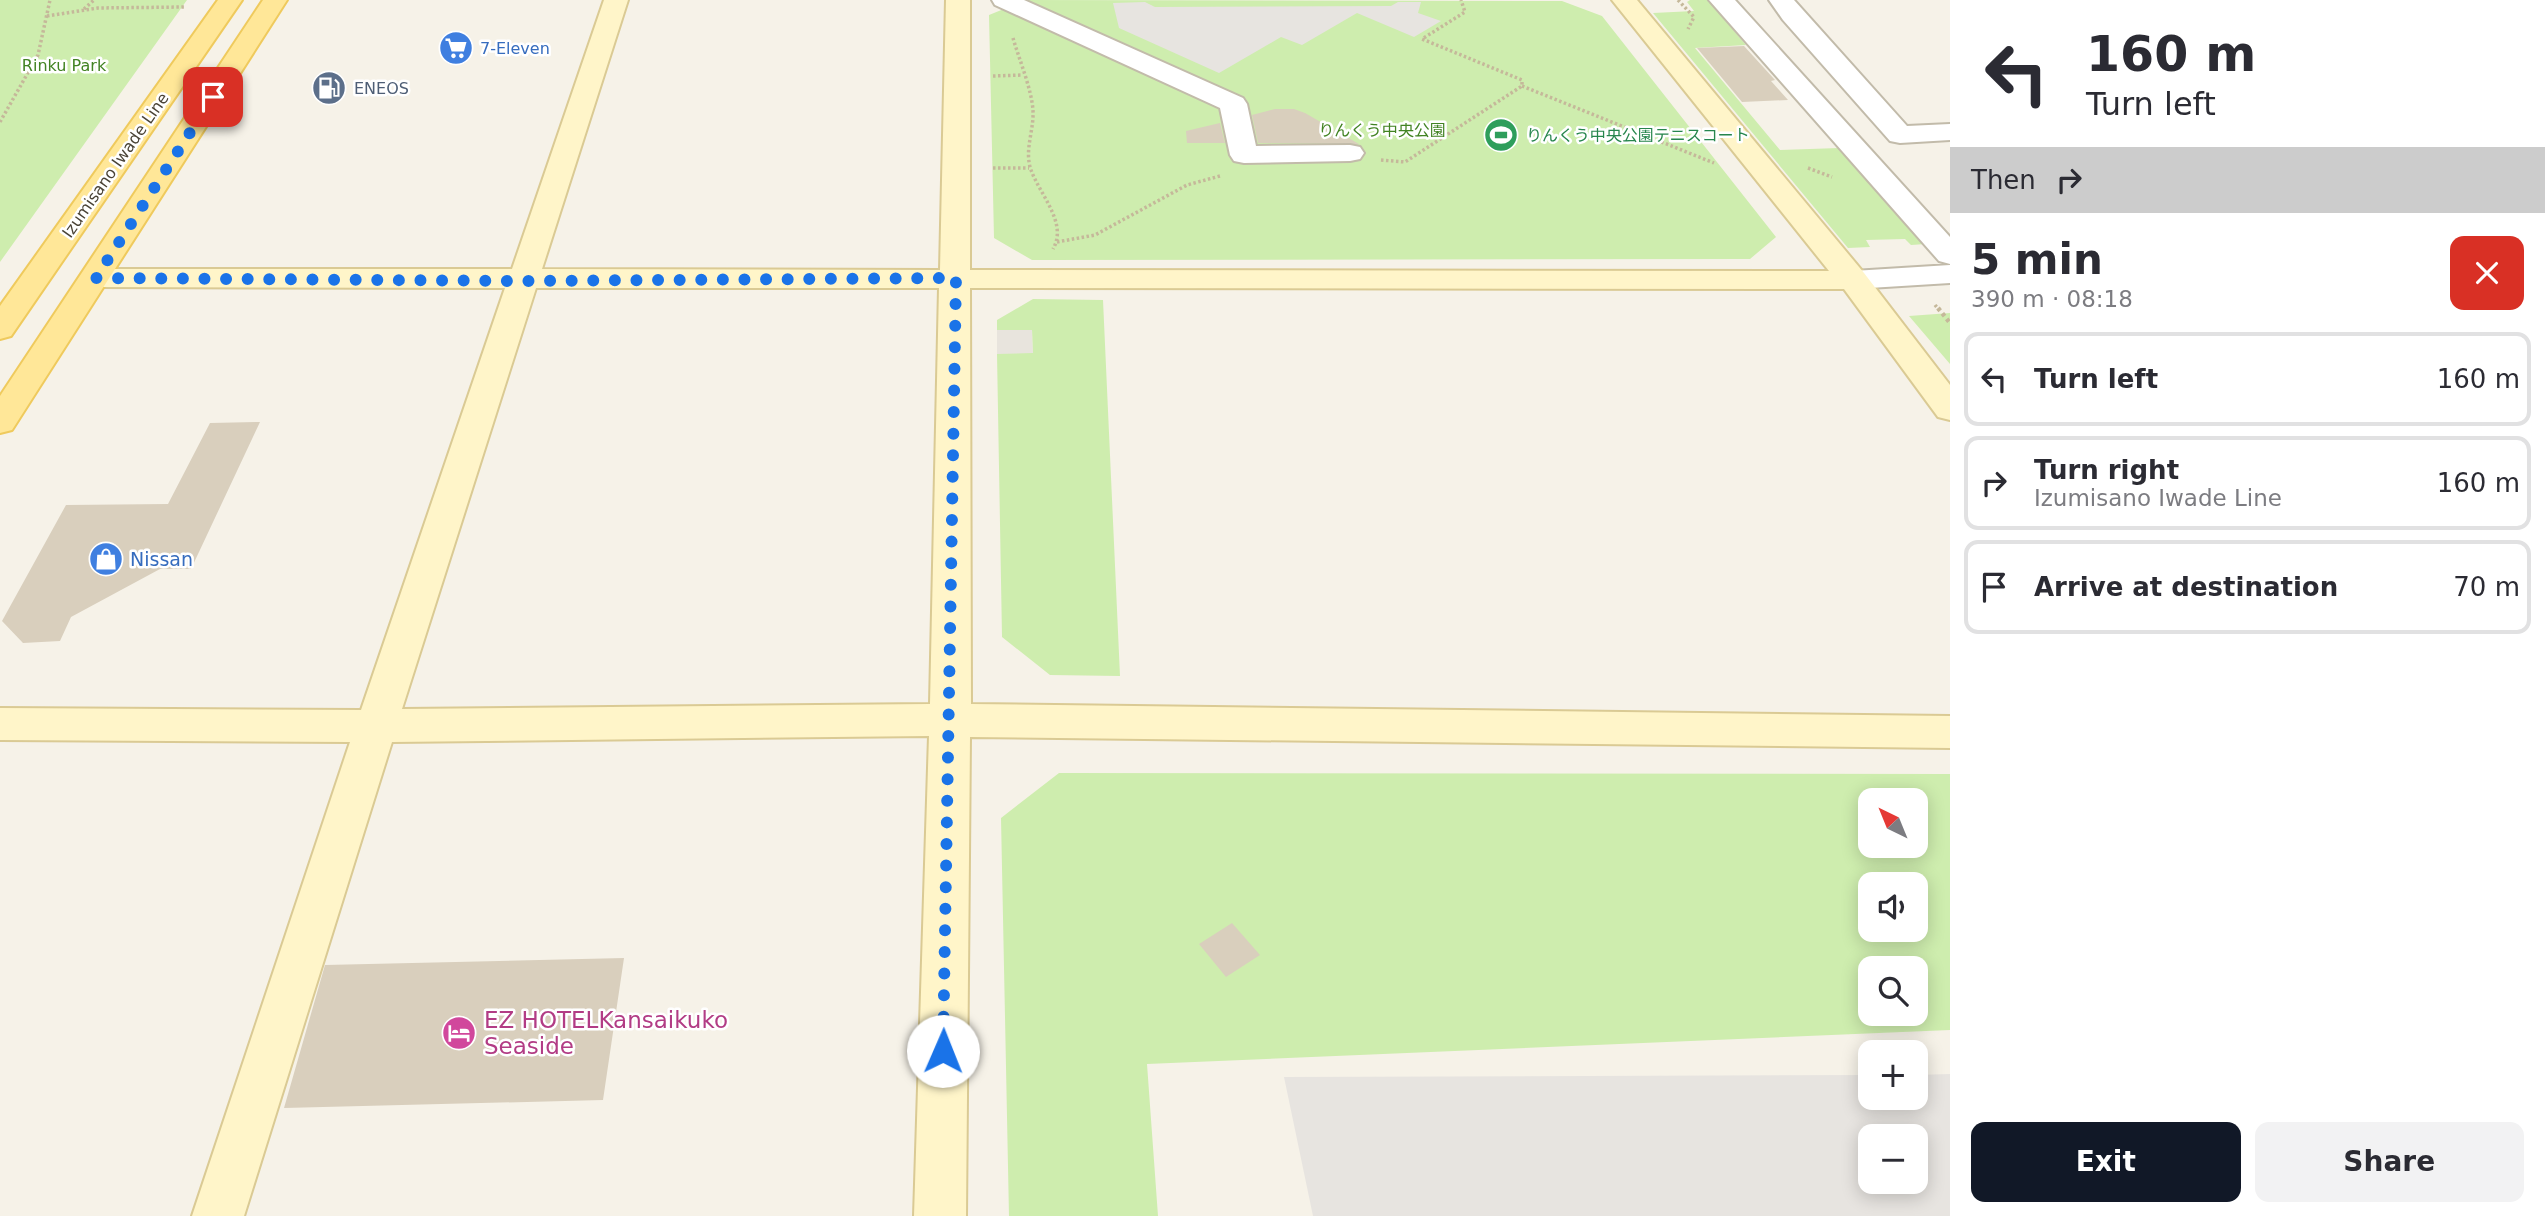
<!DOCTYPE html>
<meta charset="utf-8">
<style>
body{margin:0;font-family:"DejaVu Sans","Noto Sans JP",sans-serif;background:#f2f2f3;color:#2b2b33;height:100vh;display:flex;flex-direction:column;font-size:26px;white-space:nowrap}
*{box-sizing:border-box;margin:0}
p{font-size:23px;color:#7c7c81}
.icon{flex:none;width:38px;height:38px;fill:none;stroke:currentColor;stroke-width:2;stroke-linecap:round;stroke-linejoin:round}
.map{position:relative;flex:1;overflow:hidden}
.drawer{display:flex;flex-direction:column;background:#fff;width:595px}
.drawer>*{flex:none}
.top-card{background:#fff;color:#2b2b33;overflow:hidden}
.needle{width:46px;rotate:317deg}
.tools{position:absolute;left:1858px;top:788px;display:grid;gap:14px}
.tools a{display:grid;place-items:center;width:70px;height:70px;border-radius:14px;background:#fff;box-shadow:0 4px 18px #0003;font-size:35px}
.pin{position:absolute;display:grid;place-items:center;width:60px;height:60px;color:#fff;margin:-30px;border-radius:14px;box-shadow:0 4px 10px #0006}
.me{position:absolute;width:77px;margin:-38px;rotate:1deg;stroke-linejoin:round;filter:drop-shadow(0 0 5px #0008)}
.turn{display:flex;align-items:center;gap:24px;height:147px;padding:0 21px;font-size:32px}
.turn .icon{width:91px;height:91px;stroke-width:2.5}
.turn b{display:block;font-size:49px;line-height:60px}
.then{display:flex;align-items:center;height:66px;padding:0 21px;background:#0003;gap:14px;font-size:26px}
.round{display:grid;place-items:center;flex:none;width:74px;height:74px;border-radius:14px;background:#f2f2f3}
.head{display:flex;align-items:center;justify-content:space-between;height:119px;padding:0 21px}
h1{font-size:42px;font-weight:700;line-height:52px}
.cta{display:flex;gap:14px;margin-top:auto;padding:14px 21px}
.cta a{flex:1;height:80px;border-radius:14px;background:#111827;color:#fff;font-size:28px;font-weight:700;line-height:80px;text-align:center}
.cta a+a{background:#f2f2f3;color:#2b2b33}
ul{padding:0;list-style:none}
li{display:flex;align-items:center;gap:21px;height:94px;margin:0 14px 10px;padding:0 7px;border:4px solid #e1e1e2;border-radius:14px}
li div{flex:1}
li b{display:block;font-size:26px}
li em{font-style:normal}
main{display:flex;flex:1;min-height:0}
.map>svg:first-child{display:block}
</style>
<main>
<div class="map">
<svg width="1950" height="1216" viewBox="0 0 1950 1216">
<rect width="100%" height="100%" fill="#f6f2e8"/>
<path fill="#e8e4dd" d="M997 330H1032L1033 354H997Z"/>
<path fill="#ceedae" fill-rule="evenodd" d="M0 0H187L0 262Z
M1026 0 1562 1 1602 16 1776 237 1750 259 1032 260 994 238 989 15Z
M1690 0H1708L1746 45 1695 48 1780 150 1839 148 1926 244 1911 245 1905 239 1866 240 1870 247 1848 248 1653 13 1694 11 1687 2Z
M1033 299 1103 300 1120 676 1050 675 1002 637 997 354 1033 353 1032 330H997V320Z
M1950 313V364L1909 316Z
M1059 773 1950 774V1030L1147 1064 1158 1216H1009L1001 818ZM1871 800H1916V845H1871ZM1871 884H1916V929H1871ZM1871 968H1916V1013H1871Z"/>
<path fill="#e7e4e0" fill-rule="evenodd" d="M1145 2 1155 7 1391 6 1398 2H1421L1418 13 1441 21 1414 37 1357 13 1302 45 1281 37 1219 73 1119 28 1113 3Z
M1950 1074V1216H1313L1284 1077 1871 1075V1097H1916V1075ZM1871 1136H1916V1181H1871Z"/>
<path fill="#d9cfbd" d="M1744 46 1775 80 1771 81 1788 100 1742 102 1697 48Z
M1275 109H1294L1305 113 1359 144 1258 143 1252 115Z
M1220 123 1225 143H1187L1186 131Z
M260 422 191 569H160L71 617 60 641 23 643 2 621 66 505 168 504 210 423Z
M1232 923 1260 955 1226 977 1199 944Z
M624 958 603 1100 284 1108 325 965Z"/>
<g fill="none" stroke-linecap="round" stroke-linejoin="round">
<g stroke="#c2bbaa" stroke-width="4">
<path id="street" d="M992 0H1024L1243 98 1247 104 1256 146 1350 145 1360 147 1364 153 1360 159 1350 161 1244 163 1234 161 1230 155 1220 108 995 5Z
M1709 0H1735L1950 237V264L1939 261Z
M1769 0H1794L1907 126 1950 124V140L1900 143 1890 141 1783 20Z
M1950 265V283L1853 289 1842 287 1837 280 1842 273 1853 271Z"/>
</g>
<g stroke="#daca94" stroke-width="4">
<path id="secondary" d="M604 0H628L542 269 940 270 946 0H970V270L1829 271 1612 0H1637L1864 273 1950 385V420L1938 417 1844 289 970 288 971 704 1950 716V748L970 737 966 1216H914L929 736 392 742 244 1216H192L350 742 0 740V708L361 710 505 288 96 287 85 285 80 278 85 271 96 269H512ZM536 288H939L930 704 402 709Z"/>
</g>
<g stroke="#efca5d" stroke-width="4">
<path id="primary" d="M218 0H242L11 336 0 339V306Z
M263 0H287L12 430 0 433V396Z"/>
</g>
<path stroke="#c5b89a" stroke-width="3.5" stroke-dasharray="2.5 2.5" stroke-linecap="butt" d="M1678 0 1694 17 1688 29
M84 9 94 0
M47 16 98 8 184 7
M1013 38C1019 59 1032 90 1033 111 1034 131 1024 150 1031 170 1040 195 1068 223 1053 249
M993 76 1023 75
M1522 86 1714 163
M0 122 38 55 50 0
M1381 160 1405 162 1522 86V80L1422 39 1465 12 1461 0
M993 168H1029
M1808 168 1832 177
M1057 242 1095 235 1187 185 1220 176
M1935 305 1939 310"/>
<path stroke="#c5b89a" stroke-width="4.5" stroke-dasharray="3.5 3.5" stroke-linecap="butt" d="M1938 308 1950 323"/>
<use href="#street" fill="#fff" fill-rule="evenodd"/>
<use href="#secondary" fill="#fff5c9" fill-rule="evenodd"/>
<use href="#primary" fill="#ffe798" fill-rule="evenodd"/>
</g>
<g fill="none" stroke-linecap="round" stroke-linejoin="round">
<path stroke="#1a73e8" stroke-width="12" stroke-dasharray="0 21.6" d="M213 97 96 278 523 281 956 278 943 1051"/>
</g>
<defs>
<g id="supermarket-disc" transform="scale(1.75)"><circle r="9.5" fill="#3f7fe0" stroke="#fff"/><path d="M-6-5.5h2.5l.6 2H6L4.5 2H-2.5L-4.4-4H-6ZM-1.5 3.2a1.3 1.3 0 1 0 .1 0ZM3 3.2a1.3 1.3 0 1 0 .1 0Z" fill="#fff"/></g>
<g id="fuel-disc" transform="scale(1.75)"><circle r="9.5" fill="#5c6f8a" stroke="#fff"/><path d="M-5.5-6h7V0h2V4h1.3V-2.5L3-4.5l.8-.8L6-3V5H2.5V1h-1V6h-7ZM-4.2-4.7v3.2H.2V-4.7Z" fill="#fff"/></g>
<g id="stadium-disc" transform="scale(1.75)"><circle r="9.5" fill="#2e9e5b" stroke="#fff"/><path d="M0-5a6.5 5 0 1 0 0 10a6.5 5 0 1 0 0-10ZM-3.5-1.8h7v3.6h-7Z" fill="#fff"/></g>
<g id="shop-disc" transform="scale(1.75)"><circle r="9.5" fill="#3f7fe0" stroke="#fff"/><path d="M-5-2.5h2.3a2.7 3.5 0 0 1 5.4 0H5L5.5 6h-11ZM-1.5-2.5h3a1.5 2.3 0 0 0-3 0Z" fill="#fff"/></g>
<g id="hotel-disc" transform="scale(1.75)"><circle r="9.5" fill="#d1479c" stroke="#fff"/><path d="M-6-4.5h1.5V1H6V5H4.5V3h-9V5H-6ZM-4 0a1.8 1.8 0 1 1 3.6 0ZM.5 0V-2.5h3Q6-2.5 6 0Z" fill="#fff"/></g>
</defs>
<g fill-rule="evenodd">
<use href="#supermarket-disc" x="456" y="48"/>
<use href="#fuel-disc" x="329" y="88"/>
<use href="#stadium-disc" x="1501" y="135"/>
<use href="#shop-disc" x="106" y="559"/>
<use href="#hotel-disc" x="459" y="1033"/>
</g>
<g text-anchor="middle" stroke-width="5" stroke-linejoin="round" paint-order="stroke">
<g font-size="16" fill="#366cbe" stroke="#fff" text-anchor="start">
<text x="480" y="54">7-Eleven</text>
</g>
<g font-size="16" fill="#428323" stroke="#fff">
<text x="64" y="71">Rinku Park</text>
<text x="1382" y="136">りんくう中央公園</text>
</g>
<g font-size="16" fill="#4e5e75" stroke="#fff" text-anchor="start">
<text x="354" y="94">ENEOS</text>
</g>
<g font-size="16" fill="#27864d" stroke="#fff" text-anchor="start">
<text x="1526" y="141">りんくう中央公園テニスコート</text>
</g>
<g font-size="16" fill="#4a4336" stroke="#fff">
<text transform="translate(115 165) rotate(-55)" y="6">Izumisano Iwade Line</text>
</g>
<g font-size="19" fill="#366cbe" stroke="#fff" text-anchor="start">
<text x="130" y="566">Nissan</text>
</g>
<g font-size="23" fill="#b23c85" stroke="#fff" text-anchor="start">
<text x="484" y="1028">EZ HOTELKansaikuko<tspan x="484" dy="26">Seaside</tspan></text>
</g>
</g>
</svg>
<div class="tools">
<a><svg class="needle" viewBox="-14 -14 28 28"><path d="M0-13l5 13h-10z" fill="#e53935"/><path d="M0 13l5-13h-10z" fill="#7c7c81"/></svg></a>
<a><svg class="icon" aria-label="sound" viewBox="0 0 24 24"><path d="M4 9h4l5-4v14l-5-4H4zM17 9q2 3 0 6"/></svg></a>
<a><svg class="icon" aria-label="search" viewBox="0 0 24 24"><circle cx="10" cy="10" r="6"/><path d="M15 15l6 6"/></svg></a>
<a>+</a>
<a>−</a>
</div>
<div class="pin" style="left:213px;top:97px;background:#d93025"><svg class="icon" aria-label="arrive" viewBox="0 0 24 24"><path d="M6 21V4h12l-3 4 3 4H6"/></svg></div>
<svg class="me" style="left:943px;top:1051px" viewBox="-20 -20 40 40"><circle r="19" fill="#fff"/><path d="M0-13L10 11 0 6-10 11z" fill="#1a73e8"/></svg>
</div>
<section class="drawer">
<div class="top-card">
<div class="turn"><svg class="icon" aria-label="left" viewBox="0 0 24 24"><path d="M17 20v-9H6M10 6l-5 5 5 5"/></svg><div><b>160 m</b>Turn left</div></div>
<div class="then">Then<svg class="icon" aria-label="right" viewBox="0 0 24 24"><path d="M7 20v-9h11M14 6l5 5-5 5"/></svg></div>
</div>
<div class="head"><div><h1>5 min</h1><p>390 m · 08:18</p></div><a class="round" style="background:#d93025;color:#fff"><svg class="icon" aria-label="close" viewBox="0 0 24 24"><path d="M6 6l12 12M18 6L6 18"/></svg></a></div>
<ul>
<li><svg class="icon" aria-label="left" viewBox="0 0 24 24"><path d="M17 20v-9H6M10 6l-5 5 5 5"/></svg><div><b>Turn left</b></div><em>160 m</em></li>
<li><svg class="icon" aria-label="right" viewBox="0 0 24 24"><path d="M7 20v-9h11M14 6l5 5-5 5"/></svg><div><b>Turn right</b><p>Izumisano Iwade Line</p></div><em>160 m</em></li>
<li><svg class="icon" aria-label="arrive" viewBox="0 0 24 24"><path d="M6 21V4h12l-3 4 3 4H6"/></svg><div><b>Arrive at destination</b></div><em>70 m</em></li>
</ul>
<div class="cta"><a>Exit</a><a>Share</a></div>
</section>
</main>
